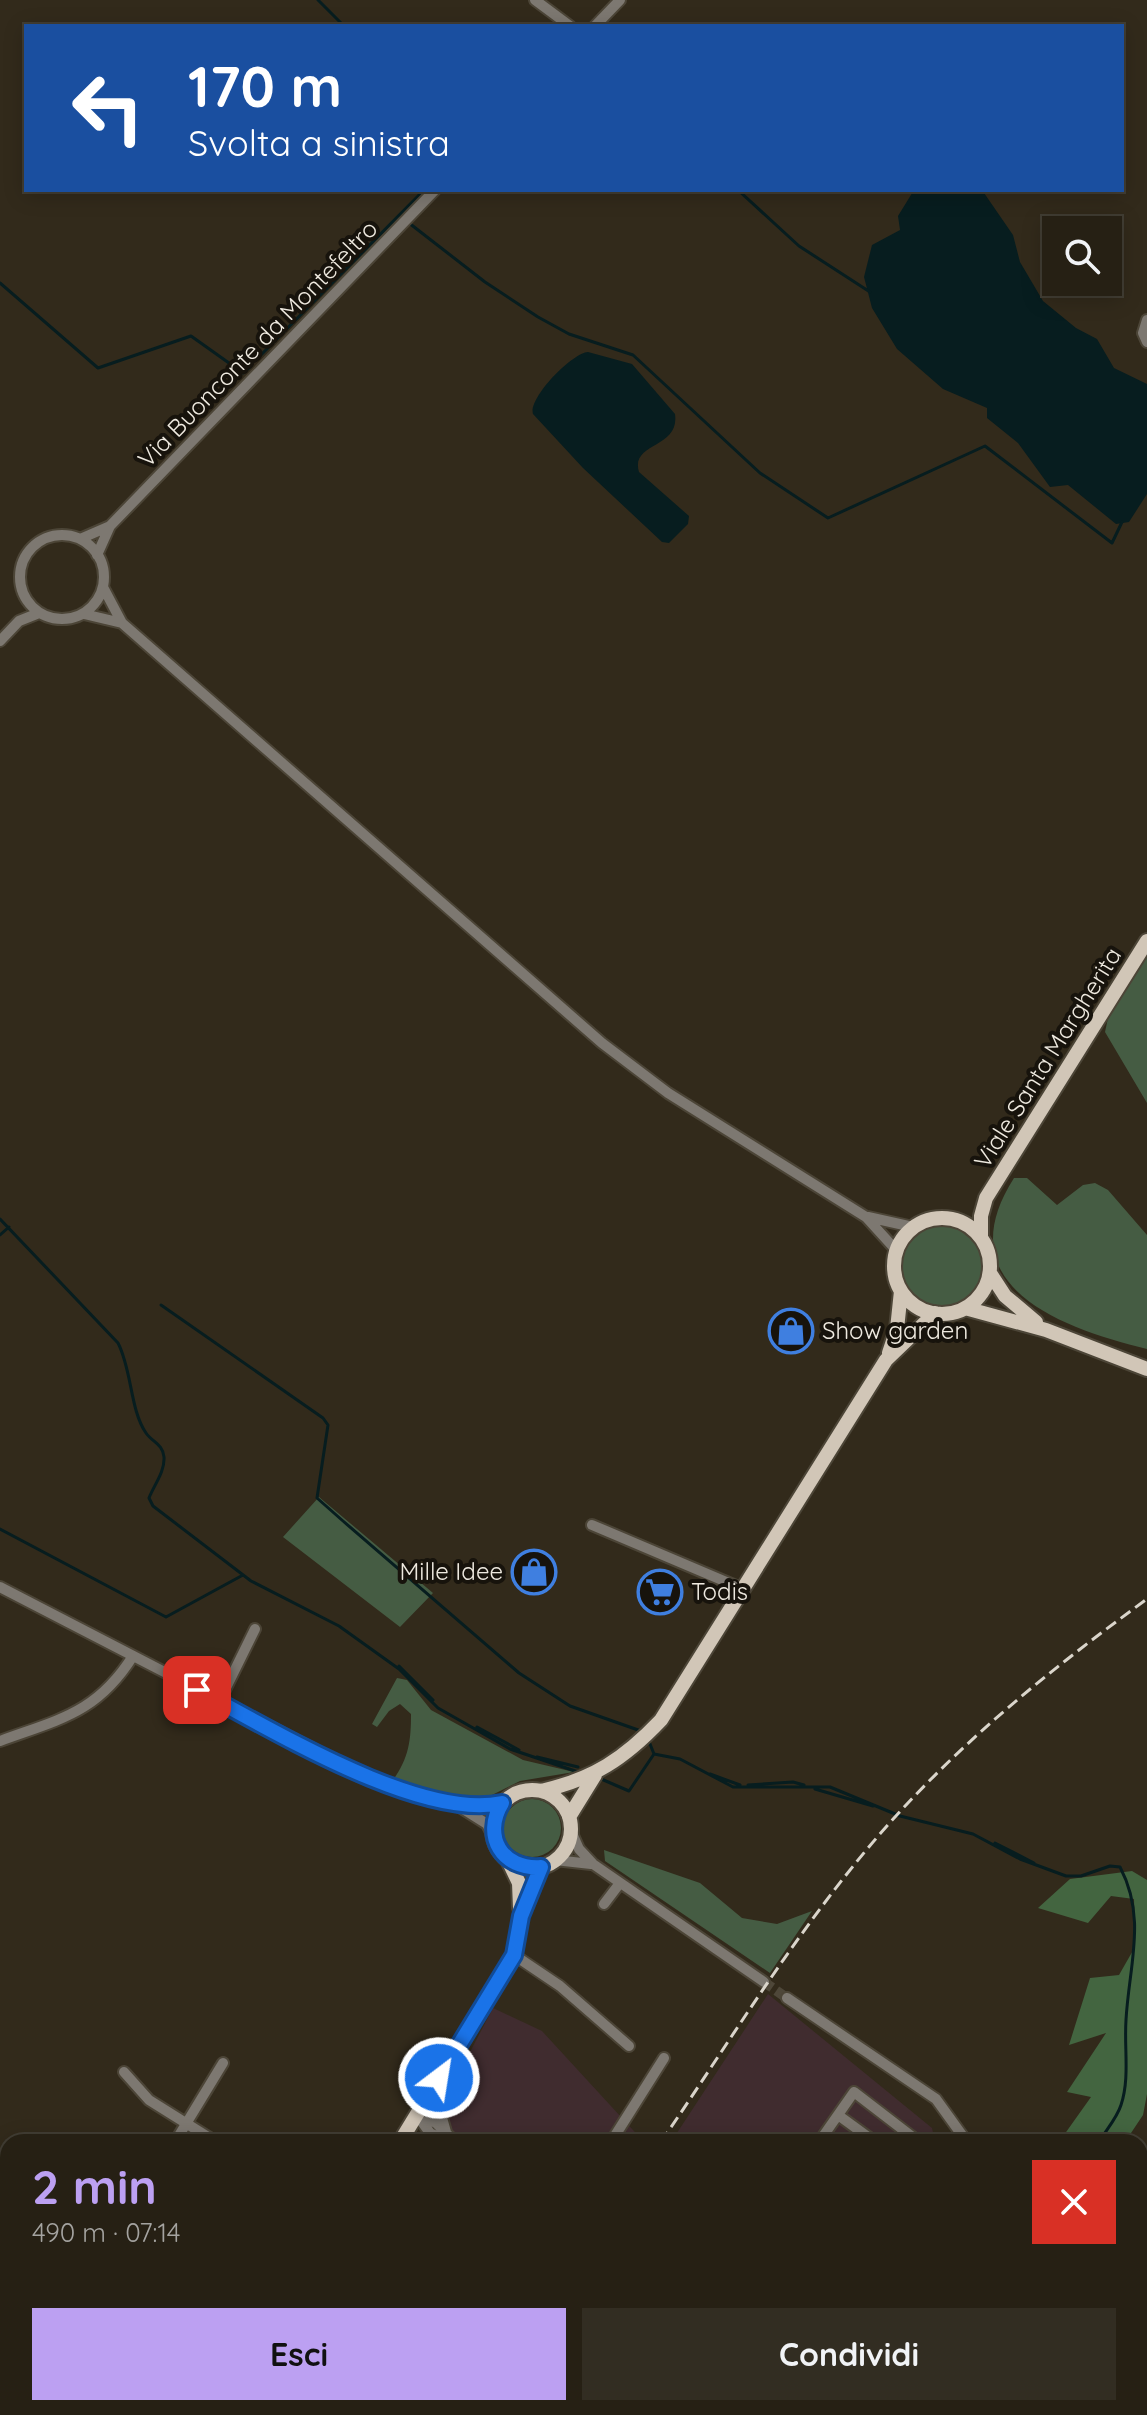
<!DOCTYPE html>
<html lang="it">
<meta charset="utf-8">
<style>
body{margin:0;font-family:Quicksand,sans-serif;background:#322d22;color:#f1f3f6;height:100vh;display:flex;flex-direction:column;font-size:30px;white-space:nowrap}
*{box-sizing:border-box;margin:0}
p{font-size:26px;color:#a4a3a0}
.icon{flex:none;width:44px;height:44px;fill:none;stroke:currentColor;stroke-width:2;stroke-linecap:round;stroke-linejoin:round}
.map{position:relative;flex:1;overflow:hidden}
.side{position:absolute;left:0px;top:2134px;width:1148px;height:282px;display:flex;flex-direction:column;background:#262014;border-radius:24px 24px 0 0;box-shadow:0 4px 20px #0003,0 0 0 2px #423e34}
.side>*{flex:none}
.top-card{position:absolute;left:24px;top:24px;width:1100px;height:168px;border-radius:0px;box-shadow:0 4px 20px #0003,0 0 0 2px #423e34;background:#1a4fa0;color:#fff;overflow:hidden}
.controls{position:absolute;left:1042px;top:216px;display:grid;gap:16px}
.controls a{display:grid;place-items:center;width:80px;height:80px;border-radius:0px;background:#262014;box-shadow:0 4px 20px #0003,0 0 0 2px #423e34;font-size:40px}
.pin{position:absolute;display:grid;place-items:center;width:68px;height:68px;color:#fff;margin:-34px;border-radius:16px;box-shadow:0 4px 12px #0006}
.me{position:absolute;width:88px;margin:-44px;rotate:31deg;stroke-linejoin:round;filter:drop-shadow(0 0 6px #0008)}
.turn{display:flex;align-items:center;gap:28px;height:168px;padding:0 32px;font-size:36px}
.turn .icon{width:104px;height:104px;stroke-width:2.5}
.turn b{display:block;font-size:56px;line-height:68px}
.round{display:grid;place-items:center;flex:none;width:84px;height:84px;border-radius:0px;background:#322d22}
.headline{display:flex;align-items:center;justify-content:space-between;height:136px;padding:0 32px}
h1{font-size:48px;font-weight:800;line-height:60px;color:#bca0f2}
.action{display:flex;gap:16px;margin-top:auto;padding:16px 32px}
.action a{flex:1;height:92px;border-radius:0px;background:#bca0f2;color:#111;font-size:32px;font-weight:800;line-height:92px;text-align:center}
.action a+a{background:#322d22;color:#f1f3f6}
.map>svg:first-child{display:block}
</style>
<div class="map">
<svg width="1147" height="2415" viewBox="0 0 1147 2415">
<rect width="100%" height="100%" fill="#322a1b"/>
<path fill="#402c2f" d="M768 1994 932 2128 935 2142H671Z
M493 2008 542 2031 644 2142H423Z
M44 2408H229L225 2415H58Z
M425 2408H777L772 2415H420Z"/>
<path fill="#455c43" d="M1147 956V1103L1105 1032 1108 1018Z
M1014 1178H1027L1057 1205 1083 1185 1095 1183 1108 1190 1147 1235V1349C1061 1328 945 1286 1014 1178Z
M901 1265a41 41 0 1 1 82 0a41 41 0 1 1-82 0Z
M319 1497 433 1593 400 1627 283 1537Z
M397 1678 407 1680 431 1710 523 1760 574 1772 520 1781 480 1801 393 1780C409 1758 411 1740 411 1714L400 1704 389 1711 377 1727 372 1724Z
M503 1828a29 29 0 1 1 58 0a29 29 0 1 1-58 0Z
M604 1850 700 1883 742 1918 777 1924 812 1911 770 1973 605 1861Z"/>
<path fill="#436540" d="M1132 1871 1147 1880V2094L1143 2115 1125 2142H1059L1091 2097 1067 2092 1106 2033 1069 2045 1090 1978 1119 1975 1135 1947 1134 1899 1111 1896 1088 1923 1038 1908 1070 1879Z
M1140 2275 1147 2277V2415H1121L1119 2408H1140Z"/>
<path fill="#071d1f" d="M914 190H982L1013 235 1020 262 1043 301 1076 328 1097 339 1114 368 1147 384V494L1129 522 1116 524 1068 485 1050 487 1018 443 987 418V408L943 389 897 349 872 308 864 277 872 245 900 230 898 216Z
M588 352 632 364 675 414C680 449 630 442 639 472L689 516 688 524 669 543 662 542 583 468 533 414C528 398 572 353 588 352Z"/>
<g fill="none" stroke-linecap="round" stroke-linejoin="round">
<path stroke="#071d1f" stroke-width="3" d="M318 0 344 26
M738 190 799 246 870 292
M409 223 485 282 538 317 569 334 633 355 760 473 828 518 985 446 1112 543 1122 522
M0 283 98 368 191 336 243 373 251 366
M256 360 424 190
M0 1219 118 1343C132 1370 130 1410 146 1433 152 1442 163 1444 164 1457 165 1472 154 1485 149 1498L153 1506 251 1581 339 1626 399 1669 438 1708 510 1749 581 1773
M0 1235 9 1227
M161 1305 323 1418 328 1425 317 1498 343 1521 519 1673 570 1706 641 1731
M0 1529 166 1617 243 1575
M399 1666 433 1700
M477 1727 519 1750
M648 1739 654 1754
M654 1754 680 1759 733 1787H830L900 1816 973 1834 1020 1859 1066 1876H1081L1110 1866 1120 1867C1147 1918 1129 1965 1126 2020 1124 2048 1130 2078 1121 2105 1117 2118 1106 2130 1099 2142
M537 1757 578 1767
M710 1774 740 1785
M599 1778 629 1791 654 1754
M748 1785 793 1782 804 1785
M815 1789 873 1806
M995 1843 1034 1863
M0 2305H8
M1140 2331 1147 2333
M0 2368 8 2355
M341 2408 355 2415
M216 2415 221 2408"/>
<path stroke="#4e4739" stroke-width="10" stroke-dasharray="10 5" stroke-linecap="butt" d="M764 1982 787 1998"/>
<g stroke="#4c4537" stroke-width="14">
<path id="minor" d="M535 0 570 26
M595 26 620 0
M1147 320 1143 333 1147 342
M20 577a42 42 0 1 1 84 0a42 42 0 1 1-84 0Z
M80 539 110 526
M97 555 110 526 435 190
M103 587 122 623 602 1043 668 1093 866 1217 896 1250
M84 614 122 623
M0 641 19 621 39 613
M868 1217 913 1227
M592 1525 743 1589
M0 1587 381 1784 460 1807 487 1824 494 1838
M219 1702 255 1629
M0 1741C60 1719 97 1713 133 1656
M466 1807 502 1803
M571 1831 579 1849 593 1864 764 1982
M555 1860 591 1864
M604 1904 620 1883
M514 1955 560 1986 629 2046
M787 1998 936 2099 967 2142
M124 2072 149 2100 216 2142
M445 2076 439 2107 446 2132
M417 2115 436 2123 455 2142
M417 2115 430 2133 449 2142
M838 2115 875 2142
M175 2142 223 2063
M611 2142 664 2058
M819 2142 854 2092 919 2142
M320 2408 333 2415
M428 2415 433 2408
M626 2415 631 2408"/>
</g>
<g stroke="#4c4537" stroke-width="18">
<path id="major" d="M894 1266a48 48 0 1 1 96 0a48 48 0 1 1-96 0Z
M981 1238V1216L986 1198 1147 941
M990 1273 1005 1296 1036 1322
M965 1308 1046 1330 1147 1369
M889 1353 897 1329 901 1291
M493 1829a39 39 0 1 1 78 0a39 39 0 1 1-78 0Z
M541 1791C593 1779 624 1759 661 1720L886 1360 935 1313
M569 1817 595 1775
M508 1860 519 1883 520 1908
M400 2142 514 1955 521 1916 541 1867
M232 2415 237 2408"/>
</g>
<use href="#minor" stroke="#7d7871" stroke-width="10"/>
<use href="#major" stroke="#d1c6b7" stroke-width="14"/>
<path stroke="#dad5cb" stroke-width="3" stroke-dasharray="12 6" stroke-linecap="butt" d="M661 2142C739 2028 812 1905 907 1804 980 1726 1062 1661 1147 1599
M474 2415 479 2408"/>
</g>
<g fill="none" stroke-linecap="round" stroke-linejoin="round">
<g stroke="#114b97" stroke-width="20">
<path id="route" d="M197 1690C271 1729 421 1821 502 1803 482 1836 502 1870 541 1867L521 1916 514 1955 439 2078"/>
</g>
<use href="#route" stroke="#1a73e8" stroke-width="14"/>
</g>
<defs>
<g id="shop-ring" transform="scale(2.3)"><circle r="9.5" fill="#17130c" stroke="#3f7fe0" stroke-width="1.5"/><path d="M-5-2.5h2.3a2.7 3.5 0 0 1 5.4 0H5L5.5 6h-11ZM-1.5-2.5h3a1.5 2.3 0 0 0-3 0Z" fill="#3f7fe0"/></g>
<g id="supermarket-ring" transform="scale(2.3)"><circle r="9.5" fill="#17130c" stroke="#3f7fe0" stroke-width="1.5"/><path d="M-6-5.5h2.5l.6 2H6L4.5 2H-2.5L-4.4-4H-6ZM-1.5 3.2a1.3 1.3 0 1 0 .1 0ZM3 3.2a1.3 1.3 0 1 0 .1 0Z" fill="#3f7fe0"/></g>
</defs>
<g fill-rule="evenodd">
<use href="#shop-ring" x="791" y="1331"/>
<use href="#shop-ring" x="534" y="1572"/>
<use href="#supermarket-ring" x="660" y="1592"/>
</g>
<g text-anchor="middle" stroke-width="8" stroke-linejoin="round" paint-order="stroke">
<g font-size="24" fill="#efeae0" stroke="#17130c">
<text transform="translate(258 344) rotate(-46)" y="8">Via Buonconte da Montefeltro</text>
<text transform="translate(1048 1058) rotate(-58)" y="8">Viale Santa Margherita</text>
</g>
<g font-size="24" fill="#efeae0" stroke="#17130c" text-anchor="start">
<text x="822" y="1339">Show garden</text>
<text x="503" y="1580" text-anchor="end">Mille Idee</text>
<text x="691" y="1600">Todis</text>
</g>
</g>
</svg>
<div class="controls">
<a><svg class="icon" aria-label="search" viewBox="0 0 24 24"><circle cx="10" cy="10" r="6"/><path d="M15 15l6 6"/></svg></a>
</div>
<div class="pin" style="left:197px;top:1690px;background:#d93025"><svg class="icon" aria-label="arrive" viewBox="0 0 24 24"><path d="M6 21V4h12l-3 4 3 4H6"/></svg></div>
<svg class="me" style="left:439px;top:2078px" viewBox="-20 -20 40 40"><circle r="17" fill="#1a73e8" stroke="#fff" stroke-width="3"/><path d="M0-11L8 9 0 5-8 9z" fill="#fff"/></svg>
<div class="top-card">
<div class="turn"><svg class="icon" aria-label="left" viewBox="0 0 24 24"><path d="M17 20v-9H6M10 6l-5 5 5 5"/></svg><div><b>170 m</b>Svolta a sinistra</div></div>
</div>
<section class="side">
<div class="headline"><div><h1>2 min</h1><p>490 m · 07:14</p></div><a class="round" style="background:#d93025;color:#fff"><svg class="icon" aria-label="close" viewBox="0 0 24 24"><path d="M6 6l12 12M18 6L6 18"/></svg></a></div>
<div class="action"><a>Esci</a><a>Condividi</a></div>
</section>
</div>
